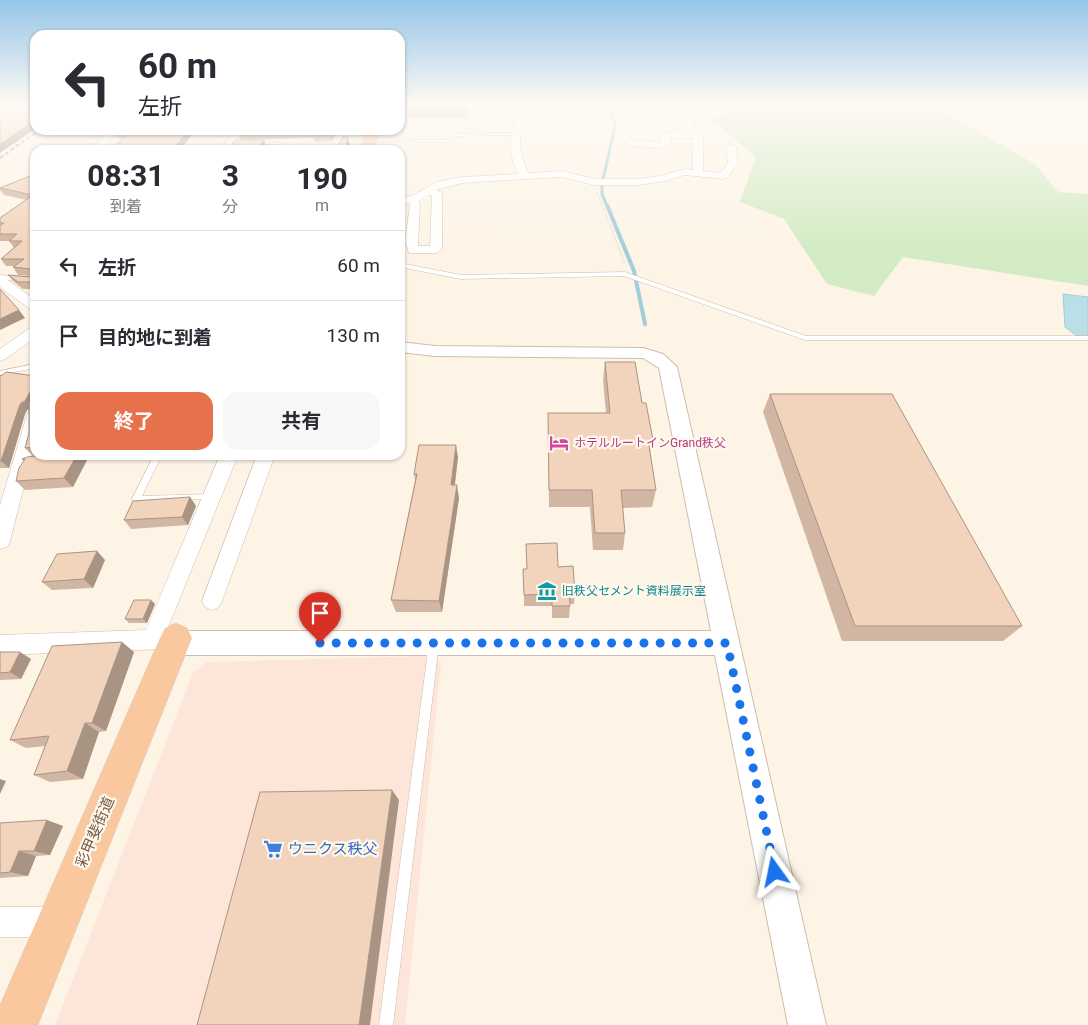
<!DOCTYPE html>
<html lang="ja">
<meta charset="utf-8">
<style>
body{margin:0;font-family:Roboto,"Noto Sans JP",sans-serif;background:#f7f7f7;color:#2b2b33;height:100vh;display:flex;flex-direction:column;font-size:19px;white-space:nowrap}
*{box-sizing:border-box;margin:0}
p{font-size:16px;color:#7c7c81}
.icon{flex:none;width:28px;height:28px;fill:none;stroke:currentColor;stroke-width:2;stroke-linecap:round;stroke-linejoin:round}
.map{position:relative;flex:1;overflow:hidden}
.panel{position:absolute;left:30px;top:145px;width:375px;height:315px;display:flex;flex-direction:column;background:#fff;border-radius:15px;box-shadow:0 1px 4px #0004}
.panel>*{flex:none}
.top-card{position:absolute;left:30px;top:30px;width:375px;height:105px;border-radius:15px;box-shadow:0 1px 4px #0004;background:#fff;color:#2b2b33;overflow:hidden}
.pin{position:absolute;display:grid;place-items:center;width:42px;height:42px;color:#fff;margin:-51px -21px;border-radius:50% 50% 50% 0;rotate:-45deg;box-shadow:0 0 5px #0007}
.pin .icon{rotate:45deg}
.me{position:absolute;width:55px;margin:-28px;rotate:348deg;stroke-linejoin:round;filter:drop-shadow(0 0 4px #0008)}
.turn{display:flex;align-items:center;gap:18px;height:105px;padding:0 25px;font-size:22px}
.turn .icon{width:65px;height:65px;stroke-width:2.5}
.turn b{display:block;font-size:35px;line-height:42px}
.eta{display:flex;justify-content:space-evenly;align-items:center;height:85px;text-align:center}
.eta b{font-size:30px;font-weight:700;line-height:35px}
.action{display:flex;gap:10px;margin-top:auto;padding:10px 25px}
.action a{flex:1;height:58px;border-radius:15px;background:#e7714a;color:#fff;font-size:20px;font-weight:700;line-height:58px;text-align:center}
.action a+a{background:#f7f7f7;color:#2b2b33}
ul{padding:0;list-style:none}
li{display:flex;align-items:center;gap:15px;height:70px;padding:0 25px;border-top:1px solid #e1e1e2}
li div{flex:1}
li b{display:block;font-size:19px}
li em{font-style:normal}
.map>svg:first-child{display:block}
</style>
<div class="map">
<svg width="1088" height="1025" viewBox="0 0 1088 1025">
<rect width="100%" height="100%" fill="#fdf4e6"/>
<path fill="#fde5da" d="M426 656 441 663 405 1025H55L193 673 207 662Z"/>
<path fill="#d3ebc4" d="M702 105H921L940 110 1035 164 1058 192 1088 194V286L903 257 874 296 827 284 784 219 740 202 756 157 714 121Z"/>
<path fill="#badfe7" stroke="#a0cfd9" d="M1063 294 1088 297V335L1077 336 1065 327Z"/>
<g fill="none" stroke-linecap="round" stroke-linejoin="round">
<path stroke="#a0cfd9" stroke-width="3" d="M607 206 602 194V184L615 126 610 105"/>
<path stroke="#a0cfd9" stroke-width="4" d="M607 205 634 271 645 324"/>
<g stroke="#cfbcac" stroke-width="1">
<path id="service" d="M515 133 517 135 456 136 451 142 370 141 368 140 370 139 449 140 454 134Z
M280 142 282 144 254 145 252 144 254 143Z
M400 263 461 275 625 272 806 336H1088V340H805L624 276 461 279 400 267Z
M0 275 35 278V282L0 279Z
M35 364V368L0 375V371Z
M154 455H162L142 496 211 494 215 497 214 499 133 501 132 499Z
M434 638 438 640 439 643 393 1025H379L429 643 430 640Z"/>
</g>
<g stroke="#cfbcac" stroke-width="1">
<path id="minor" d="M15 105H24L0 121V114Z
M520 105H528L529 109C519 135 516 146 528 173L561 171 595 179H637L660 176 685 169 693 170V138H670V145L665 148 629 146 624 143 629 140 660 142 662 133 682 131 688 117 716 111 712 105H720L726 113 695 121 691 132 703 136V171L720 173 728 163 726 147 731 144 736 147 738 163 727 178 723 179 685 175 661 182 637 185H595L561 177 462 183 436 190 442 193V249L436 253H409L405 241 410 205 409 203 400 204V198L414 195 436 182 462 177 518 174C506 146 510 135 521 109ZM428 195 432 196 430 246H418L420 205 419 201Z
M109 130H119L100 150H90Z
M236 130H246L229 150H219Z
M0 277 5 278 35 300V310L30 309 0 287Z
M35 327V338L5 359 0 361V349L30 328Z
M35 410V442L10 541 7 547 0 549V505L27 415 29 411Z
M220 455H238L167 630 172 632 175 639 172 646 164 649 0 655V635L146 630Z
M257 455H275L222 601 219 607 212 610 205 607 202 601Z
M0 907H58L68 912 73 922 68 932 58 937H0Z"/>
</g>
<g stroke="#cfbcac" stroke-width="2">
<path id="tertiary" d="M0 106H35V112H0Z
M400 342 435 346 643 348 663 354 677 367 826 1025H788L715 655H174L165 652 161 643 165 634 174 631H711L659 368 643 358 435 356 400 352Z"/>
</g>
<g stroke="#dbd4d0" stroke-width="1">
<path id="trunk" d="M367 130H381L373 150H359Z
M176 623 187 628 192 638 38 1025H0V1005L160 638 165 628Z"/>
</g>
<path stroke="#d8b7a0" stroke-width="2" stroke-dasharray="0.5 2" stroke-linecap="butt" d="M597 192 625 264"/>
<use href="#service" fill="#fff" fill-rule="evenodd"/>
<use href="#minor" fill="#fff" fill-rule="evenodd"/>
<use href="#tertiary" fill="#fff" fill-rule="evenodd"/>
<use href="#trunk" fill="#f9c89e" fill-rule="evenodd"/>
<path stroke="#b7a4c7" stroke-width="2" stroke-dasharray="4 2.5" stroke-linecap="butt" d="M0 158 39 130"/>
</g>
<path fill="#d0b6a3" d="M469 105 466 118H408L407 107Z
M117 130H204L118 138 115 132Z
M243 130H337L332 141 315 142 313 137 257 140H264L266 146 241 140 239 135Z
M35 174V289H23L14 282 8 275 30 277V276L18 275 13 267 15 266H6L1 259 14 248 9 241H0V218L27 200 4 195 0 190V188Z
M605 362 642 403 653 440 650 453 656 490 652 507 623 508 625 533 623 550H593L590 507H549L548 413H606L603 380Z
M0 375 35 376V455H129L128 456 88 458 73 487 25 490 16 481 24 461 22 459 33 456 25 448 29 433V410H27L25 414 9 468H0Z
M770 394 1022 626 1003 641H842L763 412Z
M458 457 455 485 459 498 442 612H396L391 600 415 480 414 474Z
M190 497 196 506 188 525 131 529 124 520Z
M105 560 93 588 52 590 42 582Z
M558 567 575 592 574 604H570L569 618H552V606H524V595Z
M155 604 147 623H129L125 619Z
M0 652 31 659 21 679 0 680Z
M134 652 106 731 99 732 83 779 50 782 34 775 45 746 26 748 10 740Z
M0 823 63 826 50 855 36 856 28 876 0 878Z"/>
<path fill="#a99484" d="M465 105H469L466 118 465 107Z
M35 121V129L0 153V144Z
M189 130H196L180 150H172Z
M333 130H337L332 141 331 135Z
M348 138 350 145 348 150H345Z
M264 140 266 146 263 150H257Z
M19 310 25 318 0 330V319Z
M35 383V403L32 409 27 410 25 414 9 468 1 461 19 407Z
M456 445 458 457 453 498 451 485Z
M77 455H86L88 458 73 487 64 478Z
M457 485 459 498 442 612 439 601Z
M190 497 196 506 188 525 182 517Z
M97 551 105 560 93 588 84 579Z
M151 600 155 604 147 623 143 619Z
M122 642 134 652 106 731 92 723Z
M20 652 31 659 21 679 10 672Z
M85 723 99 732 83 779 67 771Z
M0 779 6 781 0 794Z
M392 790 399 800 370 1025H359Z
M47 820 63 826 50 855 34 851Z
M19 851 36 856 28 876 10 872Z"/>
<path fill="#f2d4bd" stroke="#a99484" d="M33 105H35V121L0 144V115L11 108H33Z
M407 105H465V107H407Z
M117 130H189L172 150H111L130 131 115 132Z
M243 130H333L331 135H313L315 130 239 135Z
M344 136 348 138 345 150H335Z
M235 140H264L257 150H228Z
M35 174V282H18L8 275 30 277 32 271 30 269 13 267 24 259H1L22 241H9L17 234H0V226L4 223H0V218L33 195 0 188Z
M0 289 19 310 0 319Z
M605 362H635L642 403H646L653 440H648L656 490H621L625 533H595L592 490H549L548 413H610Z
M6 372 35 376V383L25 401 21 403 19 407 1 461H0V375L1 376Z
M770 394H892L1022 626H855Z
M35 400V447L25 448 29 433V402Z
M419 445H456L451 485H457L439 601 391 600 417 474H414Z
M43 455H77L64 478 16 481 19 468 25 459H22L27 457Z
M190 497 182 517 124 520 133 501Z
M557 543 558 567 573 566 575 592H569L570 606H552V594L524 595 523 569H527L526 544Z
M97 551 84 579 42 582 57 554Z
M134 600H151L143 619H125Z
M122 642 92 723H85L67 771 34 775 49 736 10 740 52 646Z
M0 652H20L10 672 0 673Z
M392 790 359 1025H197L260 792Z
M47 820 34 851H19L10 872 0 873V823Z"/>
<linearGradient id="sky" x2="0" y2="1"><stop stop-color="#95c5e8"/><stop offset="0.42" stop-color="#fefaf4"/><stop offset="1" stop-color="#fefaf4" stop-opacity="0"/></linearGradient>
<rect width="1088" height="248" fill="url(#sky)"/>
<g fill="none" stroke-linecap="round" stroke-linejoin="round">
<path stroke="#1a73e8" stroke-width="9" stroke-dasharray="0 16.2" d="M320 643H727L775 872"/>
</g>
<defs>
<g id="hotel-bare" transform="scale(1.5)"><path d="M-6-4.5h1.5V1H6V5H4.5V3h-9V5H-6ZM-4 0a1.8 1.8 0 1 1 3.6 0ZM.5 0V-2.5h3Q6-2.5 6 0Z" fill="#d1479c" stroke="#fff8ed" stroke-width="2.5" paint-order="stroke"/></g>
<g id="museum-bare" transform="scale(1.5)"><path d="M0-6L6-3V-2H-6V-3ZM-5-1h2V3h-2ZM-1-1h2V3h-2ZM3-1h2V3H3ZM-6 4H6V6H-6Z" fill="#0f9aa8" stroke="#fff8ed" stroke-width="2.5" paint-order="stroke"/></g>
<g id="supermarket-bare" transform="scale(1.5)"><path d="M-6-5.5h2.5l.6 2H6L4.5 2H-2.5L-4.4-4H-6ZM-1.5 3.2a1.3 1.3 0 1 0 .1 0ZM3 3.2a1.3 1.3 0 1 0 .1 0Z" fill="#3f7fe0" stroke="#fff8ed" stroke-width="2.5" paint-order="stroke"/></g>
</defs>
<g fill-rule="evenodd">
<use href="#hotel-bare" x="559" y="443"/>
<use href="#museum-bare" x="547" y="591"/>
<use href="#supermarket-bare" x="273" y="849"/>
</g>
<g text-anchor="middle" stroke-width="4.5" stroke-linejoin="round" paint-order="stroke">
<g font-size="12" fill="#b23c85" stroke="#fff8ed" text-anchor="start">
<text x="574" y="447">ホテルルートインGrand秩父</text>
</g>
<g font-size="12" fill="#0d838f" stroke="#fff8ed" text-anchor="start">
<text x="562" y="595">旧秩父セメント資料展示室</text>
</g>
<g font-size="15" fill="#765b4a" stroke="#fff8ed">
<text transform="translate(95 832) rotate(-67)" y="5">彩甲斐街道</text>
</g>
<g font-size="15" fill="#366cbe" stroke="#fff8ed" text-anchor="start">
<text x="288" y="854">ウニクス秩父</text>
</g>
</g>
</svg>
<div class="pin" style="left:320px;top:643px;background:#d93025"><svg class="icon" aria-label="arrive" viewBox="0 0 24 24"><path d="M6 21V4h12l-3 4 3 4H6"/></svg></div>
<svg class="me" style="left:775px;top:872px" viewBox="-20 -20 40 40"><path d="M0-17L14 15 0 8-14 15z" fill="#1a73e8" stroke="#fff" stroke-width="4"/></svg>
<div class="top-card">
<div class="turn"><svg class="icon" aria-label="left" viewBox="0 0 24 24"><path d="M17 20v-9H6M10 6l-5 5 5 5"/></svg><div><b>60 m</b>左折</div></div>
</div>
<section class="panel">
<div class="eta">
<div><b>08:31</b><p>到着</p></div>
<div><b>3</b><p>分</p></div>
<div><b>190</b><p>m</p></div>
</div>
<ul>
<li><svg class="icon" aria-label="left" viewBox="0 0 24 24"><path d="M17 20v-9H6M10 6l-5 5 5 5"/></svg><div><b>左折</b></div><em>60 m</em></li>
<li><svg class="icon" aria-label="arrive" viewBox="0 0 24 24"><path d="M6 21V4h12l-3 4 3 4H6"/></svg><div><b>目的地に到着</b></div><em>130 m</em></li>
</ul>
<div class="action"><a>終了</a><a>共有</a></div>
</section>
</div>
